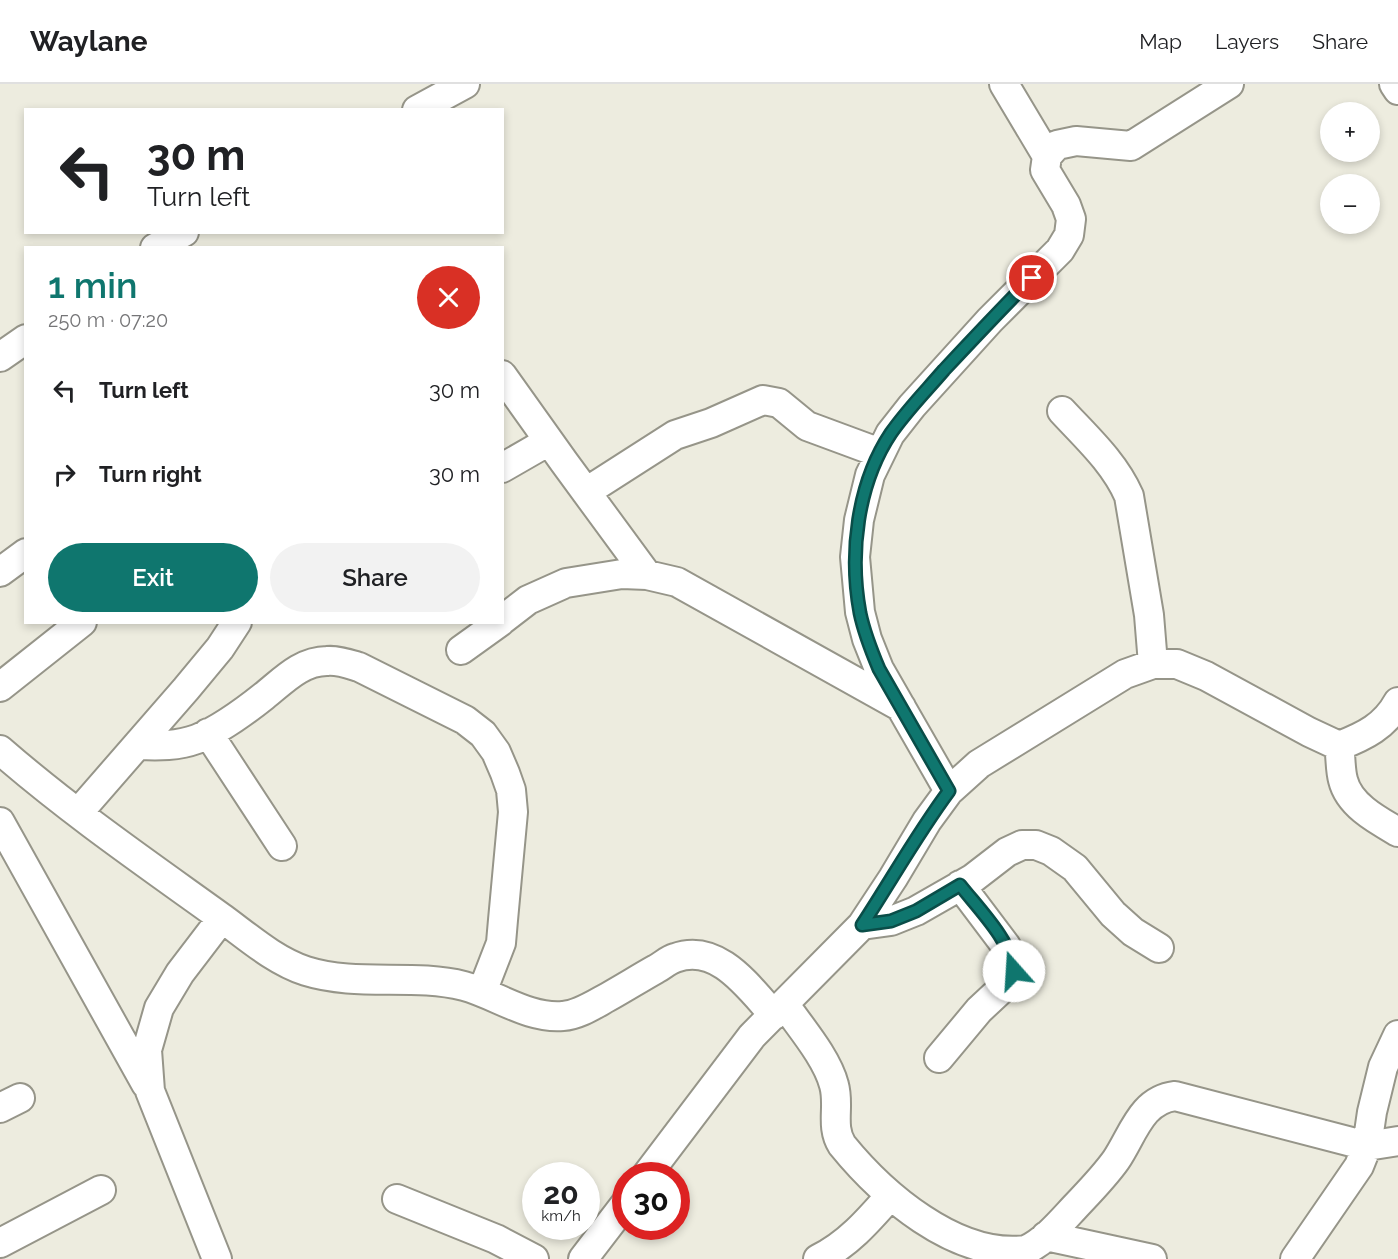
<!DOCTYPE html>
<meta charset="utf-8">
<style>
body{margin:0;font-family:Raleway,sans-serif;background:#f2f2f2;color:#202124;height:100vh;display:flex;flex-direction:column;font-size:22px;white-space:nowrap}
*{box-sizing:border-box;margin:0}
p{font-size:20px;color:#757577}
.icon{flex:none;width:33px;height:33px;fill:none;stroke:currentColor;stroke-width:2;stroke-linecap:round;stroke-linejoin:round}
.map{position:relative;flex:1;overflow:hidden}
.details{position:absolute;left:24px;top:162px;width:480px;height:378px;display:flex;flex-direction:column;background:#fff;border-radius:0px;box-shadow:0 3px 9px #0003}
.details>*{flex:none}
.top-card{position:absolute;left:24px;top:24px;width:480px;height:126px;border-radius:0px;box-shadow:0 3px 9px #0003;background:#fff;color:#202124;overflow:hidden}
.buttons{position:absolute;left:1320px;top:18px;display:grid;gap:12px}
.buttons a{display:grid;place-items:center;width:60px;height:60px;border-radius:50%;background:#fff;box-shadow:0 3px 9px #0003;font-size:30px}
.speed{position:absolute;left:522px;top:1078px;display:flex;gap:12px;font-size:30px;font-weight:700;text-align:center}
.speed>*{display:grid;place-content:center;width:78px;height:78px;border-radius:50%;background:#fff;box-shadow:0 3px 9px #0003;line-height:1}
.speed small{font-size:15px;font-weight:400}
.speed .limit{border:9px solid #d22;background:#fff;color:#111}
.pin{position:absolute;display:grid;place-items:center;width:51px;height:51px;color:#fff;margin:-26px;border:3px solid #fff;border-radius:50%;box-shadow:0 2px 6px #0007}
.me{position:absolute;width:66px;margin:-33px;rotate:341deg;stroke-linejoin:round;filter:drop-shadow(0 0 4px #0008)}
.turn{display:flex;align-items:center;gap:21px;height:126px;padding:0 24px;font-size:27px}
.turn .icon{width:78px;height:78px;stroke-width:2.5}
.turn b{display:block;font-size:42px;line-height:51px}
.round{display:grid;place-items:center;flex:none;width:63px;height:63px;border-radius:32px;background:#f2f2f2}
.head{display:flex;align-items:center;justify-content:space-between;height:102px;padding:0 24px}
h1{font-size:36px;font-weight:600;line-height:45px;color:#0f766e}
.primary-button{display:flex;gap:12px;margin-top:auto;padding:12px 24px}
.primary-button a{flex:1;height:69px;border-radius:36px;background:#0f766e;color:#fff;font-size:24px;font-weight:600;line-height:69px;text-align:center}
.primary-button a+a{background:#f2f2f2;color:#202124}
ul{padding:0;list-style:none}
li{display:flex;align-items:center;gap:18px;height:84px;padding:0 24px}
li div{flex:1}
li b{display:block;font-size:22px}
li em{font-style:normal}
header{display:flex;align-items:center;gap:36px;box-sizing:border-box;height:84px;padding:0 30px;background:#fff;border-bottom:2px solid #e0e0e0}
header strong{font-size:28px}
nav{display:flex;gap:33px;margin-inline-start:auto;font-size:21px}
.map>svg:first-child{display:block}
</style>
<header>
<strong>Waylane</strong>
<nav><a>Map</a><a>Layers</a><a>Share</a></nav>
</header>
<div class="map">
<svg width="1398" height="1175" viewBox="0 0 1398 1175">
<rect width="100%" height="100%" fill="#edecdf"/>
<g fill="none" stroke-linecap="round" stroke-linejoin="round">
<g stroke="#969589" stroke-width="32">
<path id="minor" d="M1004 0 1047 72
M1394 0 1398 6
M417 26 465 0
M155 164 184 148
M0 273 26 255
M502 291 564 378 647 491
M1062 327C1086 353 1114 378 1129 412L1149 531 1153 580
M502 384 549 357
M586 408 675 351 711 339 763 316 779 319 807 342 880 369
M0 488 26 469
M502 536 528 516 566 499 622 490 647 491 677 498 901 623
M461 566 500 538
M0 603 82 538
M208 649 282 762
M138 661C159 662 178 662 197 655 221 645 244 628 264 612 283 597 301 577 327 577 338 576 349 580 359 583L465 636 483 650 496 668 505 689 511 706 513 728 503 836 501 859 482 908
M1339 662C1341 673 1340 685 1343 696 1349 721 1377 736 1398 748
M0 666C70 727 147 780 222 834L180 889 159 924 147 966 150 1007 217 1175
M949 707 879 585 867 555 860 528 855 473 859 436 870 391 890 350 912 322 990 236 1060 166 1069 151 1071 135 1066 121 1045 86 1047 72 1057 61 1076 57 1131 62 1229 0
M78 729 186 605 220 564 237 538
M0 738 146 1000
M222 834C248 853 275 877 306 887 357 903 413 889 464 902 497 911 528 935 563 932 579 931 595 920 608 913 624 904 640 894 656 885 662 882 668 876 675 874 718 858 749 904 774 931
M862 841 891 837 916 827 972 795 1007 768 1022 761H1036L1051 767 1075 784 1113 830 1133 848 1159 864
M785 921C801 944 827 974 834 1001 840 1022 830 1042 842 1061 881 1109 955 1175 1026 1166 1045 1157 1060 1139 1074 1124 1088 1109 1104 1093 1116 1076 1133 1051 1141 1016 1175 1012L1367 1062 1398 1057
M939 974 979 926 1009 898 1014 887 1013 877 1006 862 960 801
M0 1024 20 1014
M646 1092 752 952 862 841 893 794 927 737 949 707 979 680 1125 590 1153 580H1177L1206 592 1309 648 1339 662C1365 652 1385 642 1398 618
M397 1115 496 1155 534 1175
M1046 1152 1152 1175
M0 1159 101 1106
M583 1175 626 1119
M818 1175C847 1161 868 1137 889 1113
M1295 1175 1359 1082 1367 1062 1372 1028 1383 983 1398 951"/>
</g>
<use href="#minor" stroke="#fff" stroke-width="28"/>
</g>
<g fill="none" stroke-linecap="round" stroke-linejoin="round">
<g stroke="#0a4d48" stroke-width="15">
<path id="route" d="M1014 887C1012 858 978 824 960 801L916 827 891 837 862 841C891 797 917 750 949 707L879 585C871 566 864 548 860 529 849 470 857 400 891 349 907 326 926 307 944 286 973 255 1002 224 1032 194"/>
</g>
<use href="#route" stroke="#0f766e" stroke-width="10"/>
</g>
</svg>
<div class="buttons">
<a>+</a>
<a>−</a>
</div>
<div class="speed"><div>20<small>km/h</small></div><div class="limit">30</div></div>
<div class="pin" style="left:1032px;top:194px;background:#d93025"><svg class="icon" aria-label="arrive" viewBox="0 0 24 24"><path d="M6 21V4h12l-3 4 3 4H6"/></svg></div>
<svg class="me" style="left:1014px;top:887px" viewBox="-20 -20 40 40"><circle r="19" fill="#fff"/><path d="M0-13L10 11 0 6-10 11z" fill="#0f766e"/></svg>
<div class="top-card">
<div class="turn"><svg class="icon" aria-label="left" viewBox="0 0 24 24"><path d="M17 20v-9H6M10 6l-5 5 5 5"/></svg><div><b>30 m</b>Turn left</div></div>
</div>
<section class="details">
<div class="head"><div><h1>1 min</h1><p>250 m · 07:20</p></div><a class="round" style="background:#d93025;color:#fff"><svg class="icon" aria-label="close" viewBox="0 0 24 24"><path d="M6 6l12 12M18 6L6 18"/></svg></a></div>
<ul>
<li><svg class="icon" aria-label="left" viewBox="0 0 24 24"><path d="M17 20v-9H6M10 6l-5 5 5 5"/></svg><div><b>Turn left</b></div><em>30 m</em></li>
<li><svg class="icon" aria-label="right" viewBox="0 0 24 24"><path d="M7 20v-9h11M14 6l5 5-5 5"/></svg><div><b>Turn right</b></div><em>30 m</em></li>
</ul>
<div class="primary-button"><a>Exit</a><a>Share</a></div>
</section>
</div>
